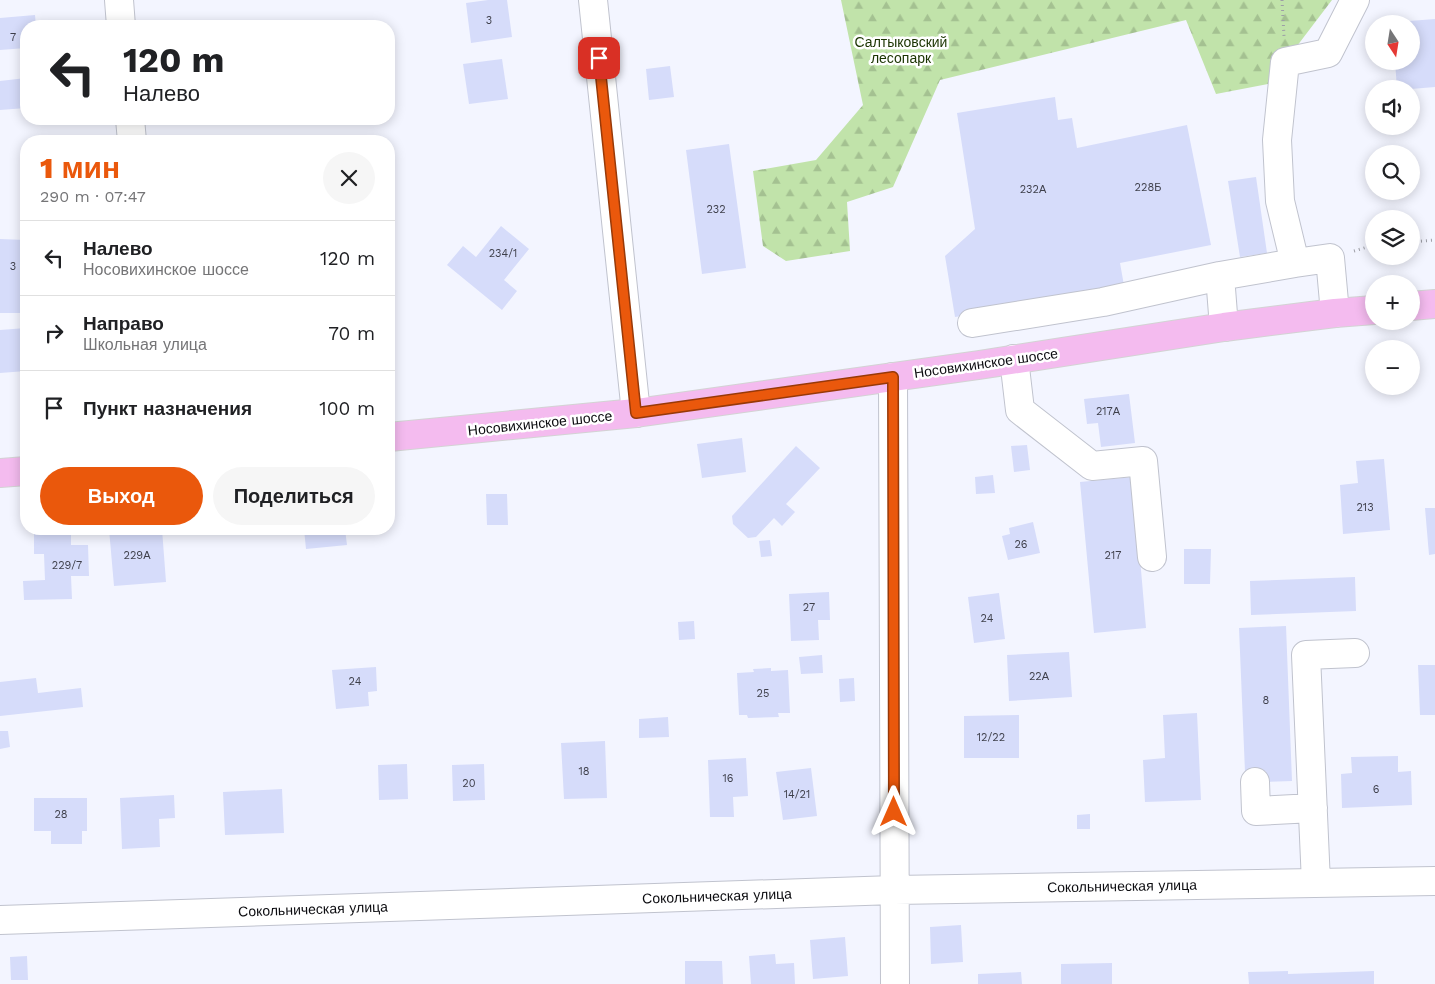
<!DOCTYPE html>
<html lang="ru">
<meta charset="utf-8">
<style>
body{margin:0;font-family:"Work Sans",sans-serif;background:#f6f6f6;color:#202124;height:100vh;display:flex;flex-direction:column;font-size:19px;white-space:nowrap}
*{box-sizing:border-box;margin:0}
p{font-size:16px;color:#757577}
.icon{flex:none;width:28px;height:28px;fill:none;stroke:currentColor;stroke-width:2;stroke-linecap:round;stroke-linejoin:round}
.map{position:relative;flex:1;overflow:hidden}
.drawer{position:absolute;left:20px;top:135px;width:375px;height:400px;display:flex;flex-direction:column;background:#fff;border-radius:20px;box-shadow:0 2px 12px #0003}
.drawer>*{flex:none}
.banner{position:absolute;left:20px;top:20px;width:375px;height:105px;border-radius:20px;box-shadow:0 2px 12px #0003;background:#fff;color:#202124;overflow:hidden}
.needle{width:32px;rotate:168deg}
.tools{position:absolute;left:1365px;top:15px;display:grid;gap:10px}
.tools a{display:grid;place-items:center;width:55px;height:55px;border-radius:50%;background:#fff;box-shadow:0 2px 12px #0003;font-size:25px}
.pin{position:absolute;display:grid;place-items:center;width:42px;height:42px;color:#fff;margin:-21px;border-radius:10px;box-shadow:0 2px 8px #0006}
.me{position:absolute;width:55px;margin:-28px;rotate:0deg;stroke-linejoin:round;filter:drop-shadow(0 0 4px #0008)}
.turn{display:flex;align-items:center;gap:18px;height:105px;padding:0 20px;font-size:22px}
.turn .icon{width:65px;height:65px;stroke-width:2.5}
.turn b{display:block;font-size:35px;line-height:42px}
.round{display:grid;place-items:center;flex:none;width:52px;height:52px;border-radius:26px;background:#f6f6f6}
.headline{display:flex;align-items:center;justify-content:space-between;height:85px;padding:0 20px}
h1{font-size:30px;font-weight:800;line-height:38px;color:#ea580c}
.cta{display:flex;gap:10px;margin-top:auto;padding:10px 20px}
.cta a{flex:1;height:58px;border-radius:30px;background:#ea580c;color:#fff;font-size:20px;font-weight:800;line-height:58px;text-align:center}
.cta a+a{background:#f6f6f6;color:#202124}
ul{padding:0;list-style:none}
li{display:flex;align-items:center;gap:15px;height:75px;padding:0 20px;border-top:1px solid #e0e0e0}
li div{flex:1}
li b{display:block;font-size:19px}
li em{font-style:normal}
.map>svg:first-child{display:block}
</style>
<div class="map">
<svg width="1435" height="984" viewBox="0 0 1435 984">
<defs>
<pattern id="forest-firs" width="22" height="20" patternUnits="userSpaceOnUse" patternTransform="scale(1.25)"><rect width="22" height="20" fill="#c1e3aa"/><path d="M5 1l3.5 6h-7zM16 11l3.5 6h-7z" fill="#a4c191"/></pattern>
</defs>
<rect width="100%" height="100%" fill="#f3f5ff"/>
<path fill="url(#forest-firs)" d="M841 0H1332L1268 84 1216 94 1186 20 940 80 893 187 847 202 850 251 786 261 763 246 753 171 816 160 863 105Z"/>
<path fill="#d6dcfa" d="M488 0H507L512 37 471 43 466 3Z
M35 15 36 26H26V48L0 50V18Z
M1435 19V87L1411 89H1397L1395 61H1411V24H1396V22Z
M502 59 508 99 469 104 463 64Z
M670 66 674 97 649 100 646 69Z
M26 78V108L0 110V81Z
M1055 97 1058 120 1072 118 1077 148 1187 125 1211 245 1120 263 1125 291 955 317 945 256 975 229 957 113Z
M729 144 746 268 702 274 686 150Z
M26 173V211L24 212 21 174Z
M1256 177 1267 253 1240 257 1228 181Z
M501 226 529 249 504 280 517 291 502 310 447 265 463 246 476 257Z
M0 239 26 240V313H0Z
M26 328V371L0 373V330Z
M389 354H390L393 384H389Z
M1129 394 1135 443 1101 447 1098 423 1087 424 1084 399Z
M742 438 746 472 702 478 697 444Z
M1027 445 1030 470 1014 472 1011 446Z
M796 446 820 468 786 504 795 512 782 526 774 518 756 537 748 538 733 524 732 516Z
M1384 459 1390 530 1343 534 1340 485 1358 483 1356 461Z
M993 475 995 493 976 494 975 477Z
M1133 477 1146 628 1094 633 1080 482Z
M486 494H507L508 525H487Z
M1425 508H1435V554L1429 555Z
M1033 522 1040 553 1008 560 1002 536 1010 534 1009 528Z
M34 529H71V545H88L89 576H71L72 599 24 600 23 581 45 580 44 554H34Z
M109 529H162L166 582 114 586Z
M304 529H345L347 545 306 549Z
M770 540 772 556 761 557 759 541Z
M1184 549H1211L1210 584H1184Z
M1355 577 1356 611 1251 615 1250 581Z
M829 592 830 620H818L819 640 791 641 789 594Z
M999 593 1005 639 974 643 968 597Z
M694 621 695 639 679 640 678 622Z
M1286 626 1292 781 1266 782V771L1245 772 1239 628Z
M1069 652 1072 697 1009 701 1007 655Z
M822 655 823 673 801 674 799 657Z
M1418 665H1435V715H1420Z
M376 667 377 691 368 692 369 706 336 709 332 670Z
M771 668V671L788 670 790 713H778L779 717 748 718 747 715H739L737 673 754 672 753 669Z
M36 678 38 693 81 688 83 707 0 716V682Z
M854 678 855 701 840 702 839 679Z
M1197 713 1201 800 1145 802 1143 760 1165 758 1163 715Z
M1019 715V758H964V716Z
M668 717 669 737 639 738V719Z
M0 731H8L10 747 0 749Z
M605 741 607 798 564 799 561 743Z
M1398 756V772L1411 771 1412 805 1342 808 1341 774 1352 773 1351 757Z
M746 758 748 796 733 797 734 817H710L708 760Z
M407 764 408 799 379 800 378 765Z
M484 764 485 800 453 801 452 765Z
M811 768 817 816 783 820 776 772Z
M282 789 284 833 225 835 223 792Z
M174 795 175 818 159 819 160 847 122 849 120 798Z
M34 798H87V831H82V844H51V831H34Z
M1090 814V829H1077V815Z
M961 925 963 962 931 964 930 927Z
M845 937 848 976 813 979 810 940Z
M775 954 776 964 794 963 795 984H751L749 956Z
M27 956 28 980H11L10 957Z
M685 961H722L723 984H685Z
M1112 963V984H1061V964Z
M1288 971V974L1374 971V984H1249L1248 972Z
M1021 972 1022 984H978V974Z"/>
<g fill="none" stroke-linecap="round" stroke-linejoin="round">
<g stroke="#c0c3ce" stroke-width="30">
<path id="minor" d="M119 0 121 26
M593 0 636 413
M130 119 132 141
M1295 263 1280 201 1277 140 1285 62 1328 53 1355 0
M1220 276 1224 327
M972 323 1103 302 1220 276 1295 263 1330 258 1335 313
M1014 359 1020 410 1092 466 1143 461 1152 557
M893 377 895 984
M1255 782 1256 811 1313 808
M1316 883 1306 655 1355 653
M0 920 894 890 1435 881"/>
</g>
<g stroke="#d3d3d4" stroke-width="30">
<path id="major" d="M1411 306 1435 304
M389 437 636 413 979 365 1224 327 1335 313 1374 310
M0 473 26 471"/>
</g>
<path stroke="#9d9ea6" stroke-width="3" stroke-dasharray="1 4" stroke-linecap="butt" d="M1282 0 1284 36
M1411 242 1435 240
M1354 251 1374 245"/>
<use href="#minor" stroke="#fff" stroke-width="28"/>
<use href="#major" stroke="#f4bbef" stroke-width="28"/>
</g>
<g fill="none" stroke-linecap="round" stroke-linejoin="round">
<g stroke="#983908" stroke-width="12">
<path id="route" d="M599 58 636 413 893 377 894 812"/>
</g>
<use href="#route" stroke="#ea580c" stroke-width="9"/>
</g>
<g text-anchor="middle" stroke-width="5" stroke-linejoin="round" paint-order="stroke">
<g font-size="11" fill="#3e3f4a">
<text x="489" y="24">3</text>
<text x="13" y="41">7</text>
<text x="1148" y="191">228Б</text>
<text x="1033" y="193">232А</text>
<text x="716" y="213">232</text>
<text x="503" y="257">234/1</text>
<text x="13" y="270">3</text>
<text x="1108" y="415">217А</text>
<text x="1365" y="511">213</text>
<text x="1021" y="548">26</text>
<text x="137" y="559">229А</text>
<text x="1113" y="559">217</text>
<text x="67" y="569">229/7</text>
<text x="809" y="611">27</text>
<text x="987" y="622">24</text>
<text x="1039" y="680">22А</text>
<text x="355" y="685">24</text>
<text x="763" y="697">25</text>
<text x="1266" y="704">8</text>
<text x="991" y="741">12/22</text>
<text x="584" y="775">18</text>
<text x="728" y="782">16</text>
<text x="469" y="787">20</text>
<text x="1376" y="793">6</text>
<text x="797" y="798">14/21</text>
<text x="61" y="818">28</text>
</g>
<g font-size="14" fill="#1a3301" stroke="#fff">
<text x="901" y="47">Салтыковский<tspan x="901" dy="16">лесопарк</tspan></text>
</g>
<g font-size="14" fill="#0b0b0f" stroke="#fff">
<text transform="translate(986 363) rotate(-8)" y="5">Носовихинское шоссе</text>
<text transform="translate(540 423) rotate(-6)" y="5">Носовихинское шоссе</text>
<text transform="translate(1122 886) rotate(-1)" y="5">Сокольническая улица</text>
<text transform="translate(717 896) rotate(-2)" y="5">Сокольническая улица</text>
<text transform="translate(313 909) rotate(-2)" y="5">Сокольническая улица</text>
</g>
</g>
</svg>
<div class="tools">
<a><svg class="needle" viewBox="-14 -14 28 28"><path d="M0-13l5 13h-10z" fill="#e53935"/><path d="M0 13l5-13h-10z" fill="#757577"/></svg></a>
<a><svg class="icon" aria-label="sound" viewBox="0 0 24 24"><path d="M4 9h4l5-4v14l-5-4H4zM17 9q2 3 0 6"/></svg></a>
<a><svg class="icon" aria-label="search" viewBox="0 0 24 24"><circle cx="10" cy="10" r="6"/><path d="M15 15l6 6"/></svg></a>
<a><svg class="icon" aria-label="layers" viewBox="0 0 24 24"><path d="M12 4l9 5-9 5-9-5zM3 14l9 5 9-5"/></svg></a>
<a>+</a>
<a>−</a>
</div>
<div class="pin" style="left:599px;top:58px;background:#d93025"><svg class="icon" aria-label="arrive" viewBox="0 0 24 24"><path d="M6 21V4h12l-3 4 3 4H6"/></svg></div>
<svg class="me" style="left:894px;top:812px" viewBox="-20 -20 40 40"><path d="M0-17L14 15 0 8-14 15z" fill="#ea580c" stroke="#fff" stroke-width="4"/></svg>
<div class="banner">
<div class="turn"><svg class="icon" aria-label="left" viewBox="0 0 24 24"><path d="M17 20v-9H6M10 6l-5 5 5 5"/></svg><div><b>120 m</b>Налево</div></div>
</div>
<section class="drawer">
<div class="headline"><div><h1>1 мин</h1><p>290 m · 07:47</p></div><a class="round"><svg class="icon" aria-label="close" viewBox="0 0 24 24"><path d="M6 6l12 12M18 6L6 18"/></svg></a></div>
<ul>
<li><svg class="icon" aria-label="left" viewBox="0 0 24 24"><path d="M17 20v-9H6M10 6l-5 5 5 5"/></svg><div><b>Налево</b><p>Носовихинское шоссе</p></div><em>120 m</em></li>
<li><svg class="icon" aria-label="right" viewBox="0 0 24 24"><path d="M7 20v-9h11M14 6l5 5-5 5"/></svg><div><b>Направо</b><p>Школьная улица</p></div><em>70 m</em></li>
<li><svg class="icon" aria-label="arrive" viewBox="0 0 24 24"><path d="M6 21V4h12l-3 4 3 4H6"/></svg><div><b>Пункт назначения</b></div><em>100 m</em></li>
</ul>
<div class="cta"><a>Выход</a><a>Поделиться</a></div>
</section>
</div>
